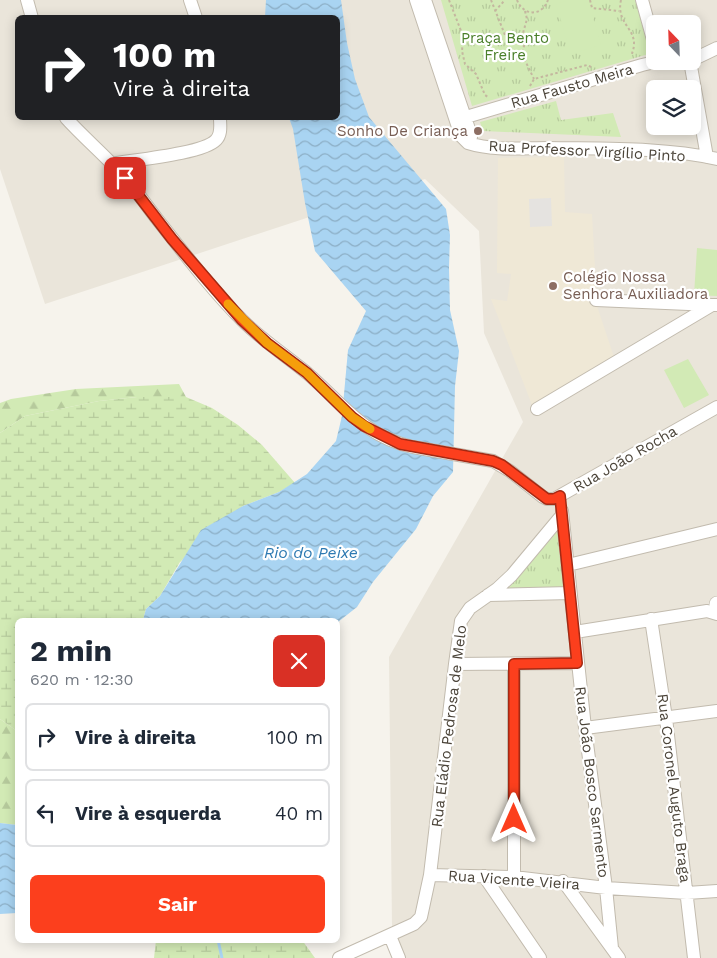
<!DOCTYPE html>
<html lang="pt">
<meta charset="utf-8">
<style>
body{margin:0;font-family:"Work Sans",sans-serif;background:#f2f2f3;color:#1f2937;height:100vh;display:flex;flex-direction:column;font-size:19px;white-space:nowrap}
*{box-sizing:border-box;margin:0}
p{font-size:16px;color:#747a83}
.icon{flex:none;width:28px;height:28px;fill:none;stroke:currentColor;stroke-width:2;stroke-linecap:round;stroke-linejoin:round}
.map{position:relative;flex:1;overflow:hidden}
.details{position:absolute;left:15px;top:618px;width:325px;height:325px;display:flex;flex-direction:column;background:#fff;border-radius:8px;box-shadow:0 2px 12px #0003}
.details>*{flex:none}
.top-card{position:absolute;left:15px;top:15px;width:325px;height:105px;border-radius:8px;box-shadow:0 2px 12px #0003;background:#202124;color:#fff;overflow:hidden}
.needle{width:32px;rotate:337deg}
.controls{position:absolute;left:646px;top:15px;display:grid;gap:10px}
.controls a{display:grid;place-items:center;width:55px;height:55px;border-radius:8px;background:#fff;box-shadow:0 2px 12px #0003;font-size:25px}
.pin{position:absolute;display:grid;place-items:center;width:42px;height:42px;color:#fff;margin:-21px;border-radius:10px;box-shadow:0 2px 8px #0006}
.me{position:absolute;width:55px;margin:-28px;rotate:0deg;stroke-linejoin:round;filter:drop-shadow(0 0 4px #0008)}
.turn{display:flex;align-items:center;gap:18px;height:105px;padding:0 15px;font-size:22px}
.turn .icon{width:65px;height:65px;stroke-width:2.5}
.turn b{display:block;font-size:35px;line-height:42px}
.round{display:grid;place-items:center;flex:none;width:52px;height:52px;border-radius:8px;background:#f2f2f3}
.headline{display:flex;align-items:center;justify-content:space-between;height:85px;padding:0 15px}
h1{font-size:30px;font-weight:700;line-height:38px}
.action{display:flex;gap:10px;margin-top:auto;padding:10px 15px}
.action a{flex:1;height:58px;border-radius:8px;background:#fc3f1d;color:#fff;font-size:20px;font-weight:700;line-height:58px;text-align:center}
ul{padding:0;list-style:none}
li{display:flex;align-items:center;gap:15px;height:68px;margin:0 10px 8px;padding:0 5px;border:2px solid #e0e1e3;border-radius:8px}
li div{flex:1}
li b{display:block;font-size:19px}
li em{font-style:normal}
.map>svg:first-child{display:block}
</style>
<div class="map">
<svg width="717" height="958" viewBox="0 0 717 958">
<defs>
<pattern id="grass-tufts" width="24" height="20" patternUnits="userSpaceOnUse" patternTransform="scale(1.25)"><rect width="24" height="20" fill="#d2eab5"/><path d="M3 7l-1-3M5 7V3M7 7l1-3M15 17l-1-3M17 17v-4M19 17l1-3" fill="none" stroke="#b6ca9c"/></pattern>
<pattern id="forest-firs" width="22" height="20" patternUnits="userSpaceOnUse" patternTransform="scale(1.25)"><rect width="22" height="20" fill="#d2eab5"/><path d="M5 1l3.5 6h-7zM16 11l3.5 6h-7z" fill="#b6ca9c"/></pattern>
<pattern id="wetland-marsh" width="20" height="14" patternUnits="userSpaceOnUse" patternTransform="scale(1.25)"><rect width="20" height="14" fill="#d2eab5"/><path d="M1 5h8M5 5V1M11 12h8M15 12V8" fill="none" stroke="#b6ca9c"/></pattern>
<pattern id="water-waves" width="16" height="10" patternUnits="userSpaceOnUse" patternTransform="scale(1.25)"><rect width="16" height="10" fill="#a9d4f2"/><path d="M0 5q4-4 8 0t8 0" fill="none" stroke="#8caec5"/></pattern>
</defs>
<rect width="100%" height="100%" fill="#f6f3ec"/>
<path fill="#eae5da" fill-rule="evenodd" d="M0 0H717V958H403L392 926 389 657 523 422 484 333 479 231 425 179 45 304 0 169ZM18 18H338V118H18ZM655 24H692V61H655ZM655 89H692V126H655Z"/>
<path fill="#efe8d6" d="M564 157 565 212 592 214 597 306 615 360 532 405 491 299 507 301 511 274 497 273 498 158Z"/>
<path fill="url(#grass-tufts)" d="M441 0H637L652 53 472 106Z
M556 101 561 120 613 113 621 137 483 131 480 122Z
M562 526 570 588 507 590Z"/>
<path fill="url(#forest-firs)" d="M179 384 186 397H137L99 401 25 416 0 433V403L11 399 76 389Z
M0 719 17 731V825L0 823Z"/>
<path fill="url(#wetland-marsh)" d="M137 397H186L212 408 238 425 262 445 295 483 279 492 243 506 180 562 160 596 146 609 143 620H18L17 731 0 719V433L25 416 99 401Z
M156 940H302L315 958H154Z"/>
<path fill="#d2eab5" d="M569 0H588L601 45 571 54 556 4Z
M697 248 717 250V248V296L694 295Z
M688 359 709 395 684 408 664 370Z"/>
<path fill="#e5e3e0" d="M551 198 552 226 530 227 529 199Z"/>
<path fill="url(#water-waves)" d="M266 0H341L347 43 355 79 369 117 446 209 450 235 449 268 450 310 459 351 455 386 453 472 433 496 416 529 373 582 357 607 338 622V620H143L146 609 160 596 201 530 243 506 279 492 307 474 336 441 342 416 348 350 366 311 315 251 305 203 293 129 289 118H338V18L265 17Z
M0 823 17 825V913L0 914Z"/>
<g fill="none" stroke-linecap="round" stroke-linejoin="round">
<path stroke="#a9d4f2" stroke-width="3" d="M218 940 222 958"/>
<g stroke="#c2bbae" stroke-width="14">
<path id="minor" d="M27 0 32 18
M190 0 196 18
M416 0 461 136 468 143C493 151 522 148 548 148 604 149 663 147 717 159
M425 0 470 132 471 137 468 143
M642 0 655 47
M692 60 717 48
M690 61 707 157
M66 118C85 139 108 158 127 180 138 193 147 206 157 219 184 253 211 289 242 320 262 340 285 355 307 373 342 403 364 437 413 447L493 461 510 471 543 497 547 499H554L717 407
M456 120 642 65 659 61H690
M111 164C132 160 203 154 216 140 222 134 220 125 220 118
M596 300 712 305
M537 409 712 305H717
M562 511 585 728 606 888 612 948
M568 565 717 529
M488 595 570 593
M651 619 666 718 694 958
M575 632 707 611 717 614
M455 664 577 663
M514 664V877
M585 728 717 711
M430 875 514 877 606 888 687 893 717 891
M484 876 540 958
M563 881 619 958
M390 936 399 958
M339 958 414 924 421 917 430 875 455 664 461 621 470 608 497 589 512 575 562 515"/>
</g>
<g stroke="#c2bbae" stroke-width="16">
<path id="tertiary" d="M717 604V607"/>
</g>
<path stroke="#c4b79f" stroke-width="2" stroke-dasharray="2.5 2.5" stroke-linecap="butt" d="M449 0 463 36 462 51 465 64 476 74 485 95 489 98
M491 0 505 35
M517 0C523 16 542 17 548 0
M590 0 592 8 619 11
M621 0C615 27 643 29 631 56
M495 11 505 0
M525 11 527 19 523 33 525 42 522 54 534 79
M530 86 534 79 587 65 591 67"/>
<use href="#minor" stroke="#fff" stroke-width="12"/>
<use href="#tertiary" stroke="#fff" stroke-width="15"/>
</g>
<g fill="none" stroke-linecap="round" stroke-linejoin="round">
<g stroke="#a42913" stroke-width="12">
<path id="route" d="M125 178 172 239 242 320 267 343 307 373 352 417 364 426 400 444 493 461 502 465 547 499H554L560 496 577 663 514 664V819"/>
</g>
<use href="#route" stroke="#fc3f1d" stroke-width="9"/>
<path stroke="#f59e0b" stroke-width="9" d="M228 304 267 343 307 373 352 417 370 429"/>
</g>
<g fill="#8d6e63" stroke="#fff" stroke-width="2">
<circle cx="478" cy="131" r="5"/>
<circle cx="553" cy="286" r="5"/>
</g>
<g text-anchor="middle" stroke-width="4.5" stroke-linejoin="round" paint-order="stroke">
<g font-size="15" fill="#4a7f2a" stroke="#fff">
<text x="505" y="43">Praça Bento<tspan x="505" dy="17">Freire</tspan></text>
</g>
<g font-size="15" fill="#4b4439" stroke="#fff">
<text transform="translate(572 86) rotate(-16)" y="5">Rua Fausto Meira</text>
<text transform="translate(587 151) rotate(3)" y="5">Rua Professor Virgílio Pinto</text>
<text transform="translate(625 459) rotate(-30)" y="5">Rua João Rocha</text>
<text transform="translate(449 726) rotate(-83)" y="5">Rua Eládio Pedrosa de Melo</text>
<text transform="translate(592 782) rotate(83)" y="5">Rua João Bosco Sarmento</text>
<text transform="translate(674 788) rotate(83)" y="5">Rua Coronel Auguto Braga</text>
<text transform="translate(514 880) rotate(4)" y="5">Rua Vicente Vieira</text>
</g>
<g font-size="15" fill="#785e54" stroke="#fff" text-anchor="end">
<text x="468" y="136">Sonho De Criança</text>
<text x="563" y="282" text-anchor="start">Colégio Nossa<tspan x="563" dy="17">Senhora Auxiliadora</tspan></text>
</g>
<g font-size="16" font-style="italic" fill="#2e7ab2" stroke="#fff">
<text x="311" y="558">Rio do Peixe</text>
</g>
</g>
</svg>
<div class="controls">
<a><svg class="needle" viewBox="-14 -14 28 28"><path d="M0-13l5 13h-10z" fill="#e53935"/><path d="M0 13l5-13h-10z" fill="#747a83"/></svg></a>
<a><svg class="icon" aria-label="layers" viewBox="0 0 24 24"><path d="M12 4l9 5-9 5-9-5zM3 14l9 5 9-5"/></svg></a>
</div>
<div class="pin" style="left:125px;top:178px;background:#d93025"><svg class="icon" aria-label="arrive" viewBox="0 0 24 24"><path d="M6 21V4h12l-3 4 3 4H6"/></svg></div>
<svg class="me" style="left:514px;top:819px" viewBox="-20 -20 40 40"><path d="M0-17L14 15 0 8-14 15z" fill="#fc3f1d" stroke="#fff" stroke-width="4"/></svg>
<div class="top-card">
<div class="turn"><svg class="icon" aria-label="right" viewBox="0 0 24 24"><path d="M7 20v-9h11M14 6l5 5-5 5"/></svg><div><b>100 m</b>Vire à direita</div></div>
</div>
<section class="details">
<div class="headline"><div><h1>2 min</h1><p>620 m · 12:30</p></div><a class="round" style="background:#d93025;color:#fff"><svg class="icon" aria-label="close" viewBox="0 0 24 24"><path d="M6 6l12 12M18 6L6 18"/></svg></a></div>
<ul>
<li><svg class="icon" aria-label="right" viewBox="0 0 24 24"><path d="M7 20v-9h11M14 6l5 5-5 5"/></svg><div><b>Vire à direita</b></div><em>100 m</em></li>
<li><svg class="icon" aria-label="left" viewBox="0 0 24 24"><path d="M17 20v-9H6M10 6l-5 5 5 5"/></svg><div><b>Vire à esquerda</b></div><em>40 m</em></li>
</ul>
<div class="action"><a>Sair</a></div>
</section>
</div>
